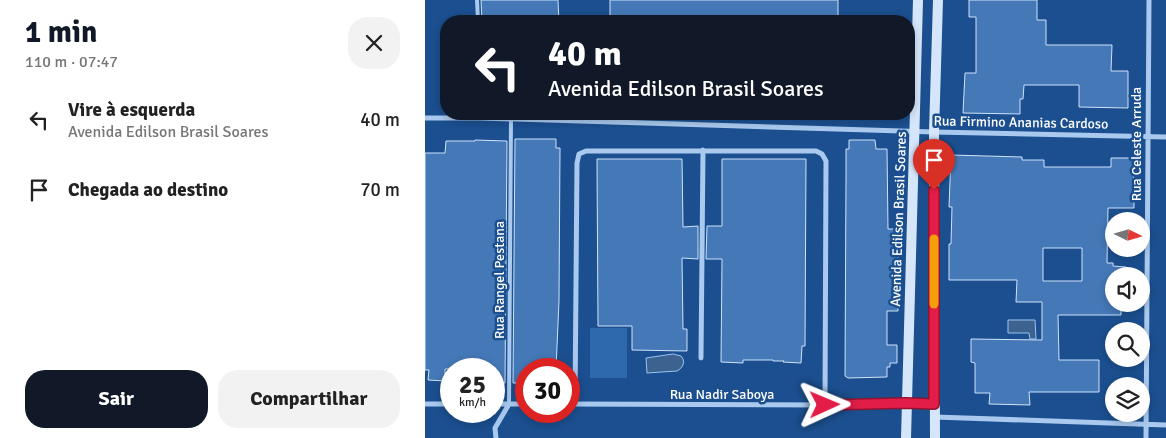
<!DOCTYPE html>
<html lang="pt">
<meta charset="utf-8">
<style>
body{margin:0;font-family:Signika,sans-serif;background:#f2f2f2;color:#222;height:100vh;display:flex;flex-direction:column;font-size:19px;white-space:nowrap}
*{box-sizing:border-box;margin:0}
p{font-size:16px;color:#767676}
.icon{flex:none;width:28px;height:28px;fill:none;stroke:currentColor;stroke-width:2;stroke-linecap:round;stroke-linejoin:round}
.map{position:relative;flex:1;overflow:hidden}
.sheet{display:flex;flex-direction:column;background:#fff;width:425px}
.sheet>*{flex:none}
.guide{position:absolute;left:15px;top:15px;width:475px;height:105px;border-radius:20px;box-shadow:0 2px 8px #0003;background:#111827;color:#fff;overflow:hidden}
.needle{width:32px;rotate:95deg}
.controls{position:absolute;left:680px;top:212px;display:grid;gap:10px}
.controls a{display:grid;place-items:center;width:45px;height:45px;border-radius:50%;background:#fff;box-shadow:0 2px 8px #0003;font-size:25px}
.speed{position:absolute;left:15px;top:358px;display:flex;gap:10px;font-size:25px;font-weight:700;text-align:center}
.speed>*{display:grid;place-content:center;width:65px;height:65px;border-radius:50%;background:#fff;box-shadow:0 2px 8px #0003;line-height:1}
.speed small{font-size:12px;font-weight:400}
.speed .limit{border:8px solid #d22;background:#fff;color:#111}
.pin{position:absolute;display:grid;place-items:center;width:42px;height:42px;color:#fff;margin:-51px -21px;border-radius:50% 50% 50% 0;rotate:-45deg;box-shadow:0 0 5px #0007}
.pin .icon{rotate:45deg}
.me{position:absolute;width:55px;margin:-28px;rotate:89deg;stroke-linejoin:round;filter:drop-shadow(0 0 4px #0008)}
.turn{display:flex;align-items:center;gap:18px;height:105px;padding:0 25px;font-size:22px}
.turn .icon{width:65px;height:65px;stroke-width:2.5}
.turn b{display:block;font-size:35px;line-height:42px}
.round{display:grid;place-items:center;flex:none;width:52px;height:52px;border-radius:20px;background:#f2f2f2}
.summary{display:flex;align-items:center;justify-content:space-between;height:85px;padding:0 25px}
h1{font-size:30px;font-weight:800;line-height:38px;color:#111827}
.action{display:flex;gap:10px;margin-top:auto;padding:10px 25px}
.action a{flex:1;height:58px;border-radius:20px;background:#111827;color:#fff;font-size:20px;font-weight:800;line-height:58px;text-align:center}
.action a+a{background:#f2f2f2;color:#222}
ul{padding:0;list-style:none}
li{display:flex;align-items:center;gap:15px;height:70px;padding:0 25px}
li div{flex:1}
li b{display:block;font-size:19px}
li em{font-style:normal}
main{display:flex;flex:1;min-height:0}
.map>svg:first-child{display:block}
</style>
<main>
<section class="sheet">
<div class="summary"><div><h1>1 min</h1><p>110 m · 07:47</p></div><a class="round"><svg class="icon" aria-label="close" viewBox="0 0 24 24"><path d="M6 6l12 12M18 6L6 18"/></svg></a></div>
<ul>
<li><svg class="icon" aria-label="left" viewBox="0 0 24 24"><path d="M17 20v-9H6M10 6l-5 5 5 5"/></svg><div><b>Vire à esquerda</b><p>Avenida Edilson Brasil Soares</p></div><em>40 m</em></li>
<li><svg class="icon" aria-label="arrive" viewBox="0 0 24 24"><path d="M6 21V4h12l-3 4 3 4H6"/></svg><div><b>Chegada ao destino</b></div><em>70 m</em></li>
</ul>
<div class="action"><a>Sair</a><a>Compartilhar</a></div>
</section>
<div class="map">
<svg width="741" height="438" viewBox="0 0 741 438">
<rect width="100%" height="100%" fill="#1b4f8f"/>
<path fill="#2e69ad" d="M165 328H202V378H165Z"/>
<path fill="#3c6290" stroke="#9cc4f0" d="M583 320H610L611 339H605L604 333H583Z
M248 354 256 356C261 361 258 368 252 371L222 373 221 358Z"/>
<path fill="#4478b7" stroke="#cfe3fa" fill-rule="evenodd" d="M56 0H133L134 21H57Z
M185 0H413V21H185Z
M544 0H612V20H621V45H687L686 71H703V108L654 107V85H599L598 99H595V114L538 113 540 73H551V17H544Z
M90 139H131V148H135L134 301 131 369H101V383H88Z
M50 140 82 141 80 383 69 384V369H20V381L3 380 4 370H0V153H20L21 141H50Z
M424 140H450L451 149H462L463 229H473V311H462V345H472V363H465V367H462V377L423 378 420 376 421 177V149H424Z
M526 155 597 157V160H619V167H686V158H709V208H683L682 263H688V266L701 267V276H689V304H701H696V315H633L634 360H674V392H604L605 405 564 404 565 393H550V363L546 362V339L617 340V302H591L592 280H524V244H526L527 207H524ZM618 248H657V281H618Z
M172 159H257L258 227 273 226V259L257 258 258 329H262V351L207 350V326H173Z
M297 159H381L380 346H377L376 363 358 362 359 361H348V360H318V363L296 362 297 259H281L282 226H297Z"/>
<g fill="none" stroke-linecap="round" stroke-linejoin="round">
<path stroke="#a9c9ee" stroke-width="4" d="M52 0 53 21
M84 404 86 118"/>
<path stroke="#a9c9ee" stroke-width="5" d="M0 118H55L509 132 741 137
M276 358 278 150
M0 404H26
M69 404H101
M144 404 400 405 481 403 509 404
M150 404 152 163 154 154 161 151H391L397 154 401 161 400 405
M510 417 741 425
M71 438 70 428 84 404
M721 438 724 0"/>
<path stroke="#d6e6fa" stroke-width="10" d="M481 438 493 0
M510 438 509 132 513 0"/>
</g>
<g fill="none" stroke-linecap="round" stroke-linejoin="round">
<g stroke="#92132f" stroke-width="12">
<path id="route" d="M400 405 481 403 509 404V190"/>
</g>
<use href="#route" stroke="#e11d48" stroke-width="9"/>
<path stroke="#f59e0b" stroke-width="9" d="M509 239V304"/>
</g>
<g text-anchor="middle" stroke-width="5" stroke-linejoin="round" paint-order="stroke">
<g font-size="14" fill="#fff" stroke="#1b4f8f">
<text transform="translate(596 122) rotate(1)" y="5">Rua Firmino Ananias Cardoso</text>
<text transform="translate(711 144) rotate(-90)" y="5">Rua Celeste Arruda</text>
<text transform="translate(473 219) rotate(-88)" y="5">Avenida Edilson Brasil Soares</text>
<text transform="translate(74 280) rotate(-90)" y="5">Rua Rangel Pestana</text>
<text x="297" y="399">Rua Nadir Saboya</text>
</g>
</g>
</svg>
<div class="controls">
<a><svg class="needle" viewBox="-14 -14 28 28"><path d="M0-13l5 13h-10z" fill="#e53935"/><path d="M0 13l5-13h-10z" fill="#767676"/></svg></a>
<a><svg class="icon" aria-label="sound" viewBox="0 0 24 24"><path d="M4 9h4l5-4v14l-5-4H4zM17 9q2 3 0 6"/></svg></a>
<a><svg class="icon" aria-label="search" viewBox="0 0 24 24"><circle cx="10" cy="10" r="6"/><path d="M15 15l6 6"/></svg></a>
<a><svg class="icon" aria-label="layers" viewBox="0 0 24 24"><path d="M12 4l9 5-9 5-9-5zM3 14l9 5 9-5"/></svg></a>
</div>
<div class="speed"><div>25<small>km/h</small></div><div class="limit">30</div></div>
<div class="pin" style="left:509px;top:190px;background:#d93025"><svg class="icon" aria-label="arrive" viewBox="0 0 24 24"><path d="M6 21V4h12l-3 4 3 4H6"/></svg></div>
<svg class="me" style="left:400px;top:405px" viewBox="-20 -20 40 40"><path d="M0-17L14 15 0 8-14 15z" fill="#e11d48" stroke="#fff" stroke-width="4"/></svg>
<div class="guide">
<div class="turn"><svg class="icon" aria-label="left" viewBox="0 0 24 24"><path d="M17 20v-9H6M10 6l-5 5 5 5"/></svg><div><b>40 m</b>Avenida Edilson Brasil Soares</div></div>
</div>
</div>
</main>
